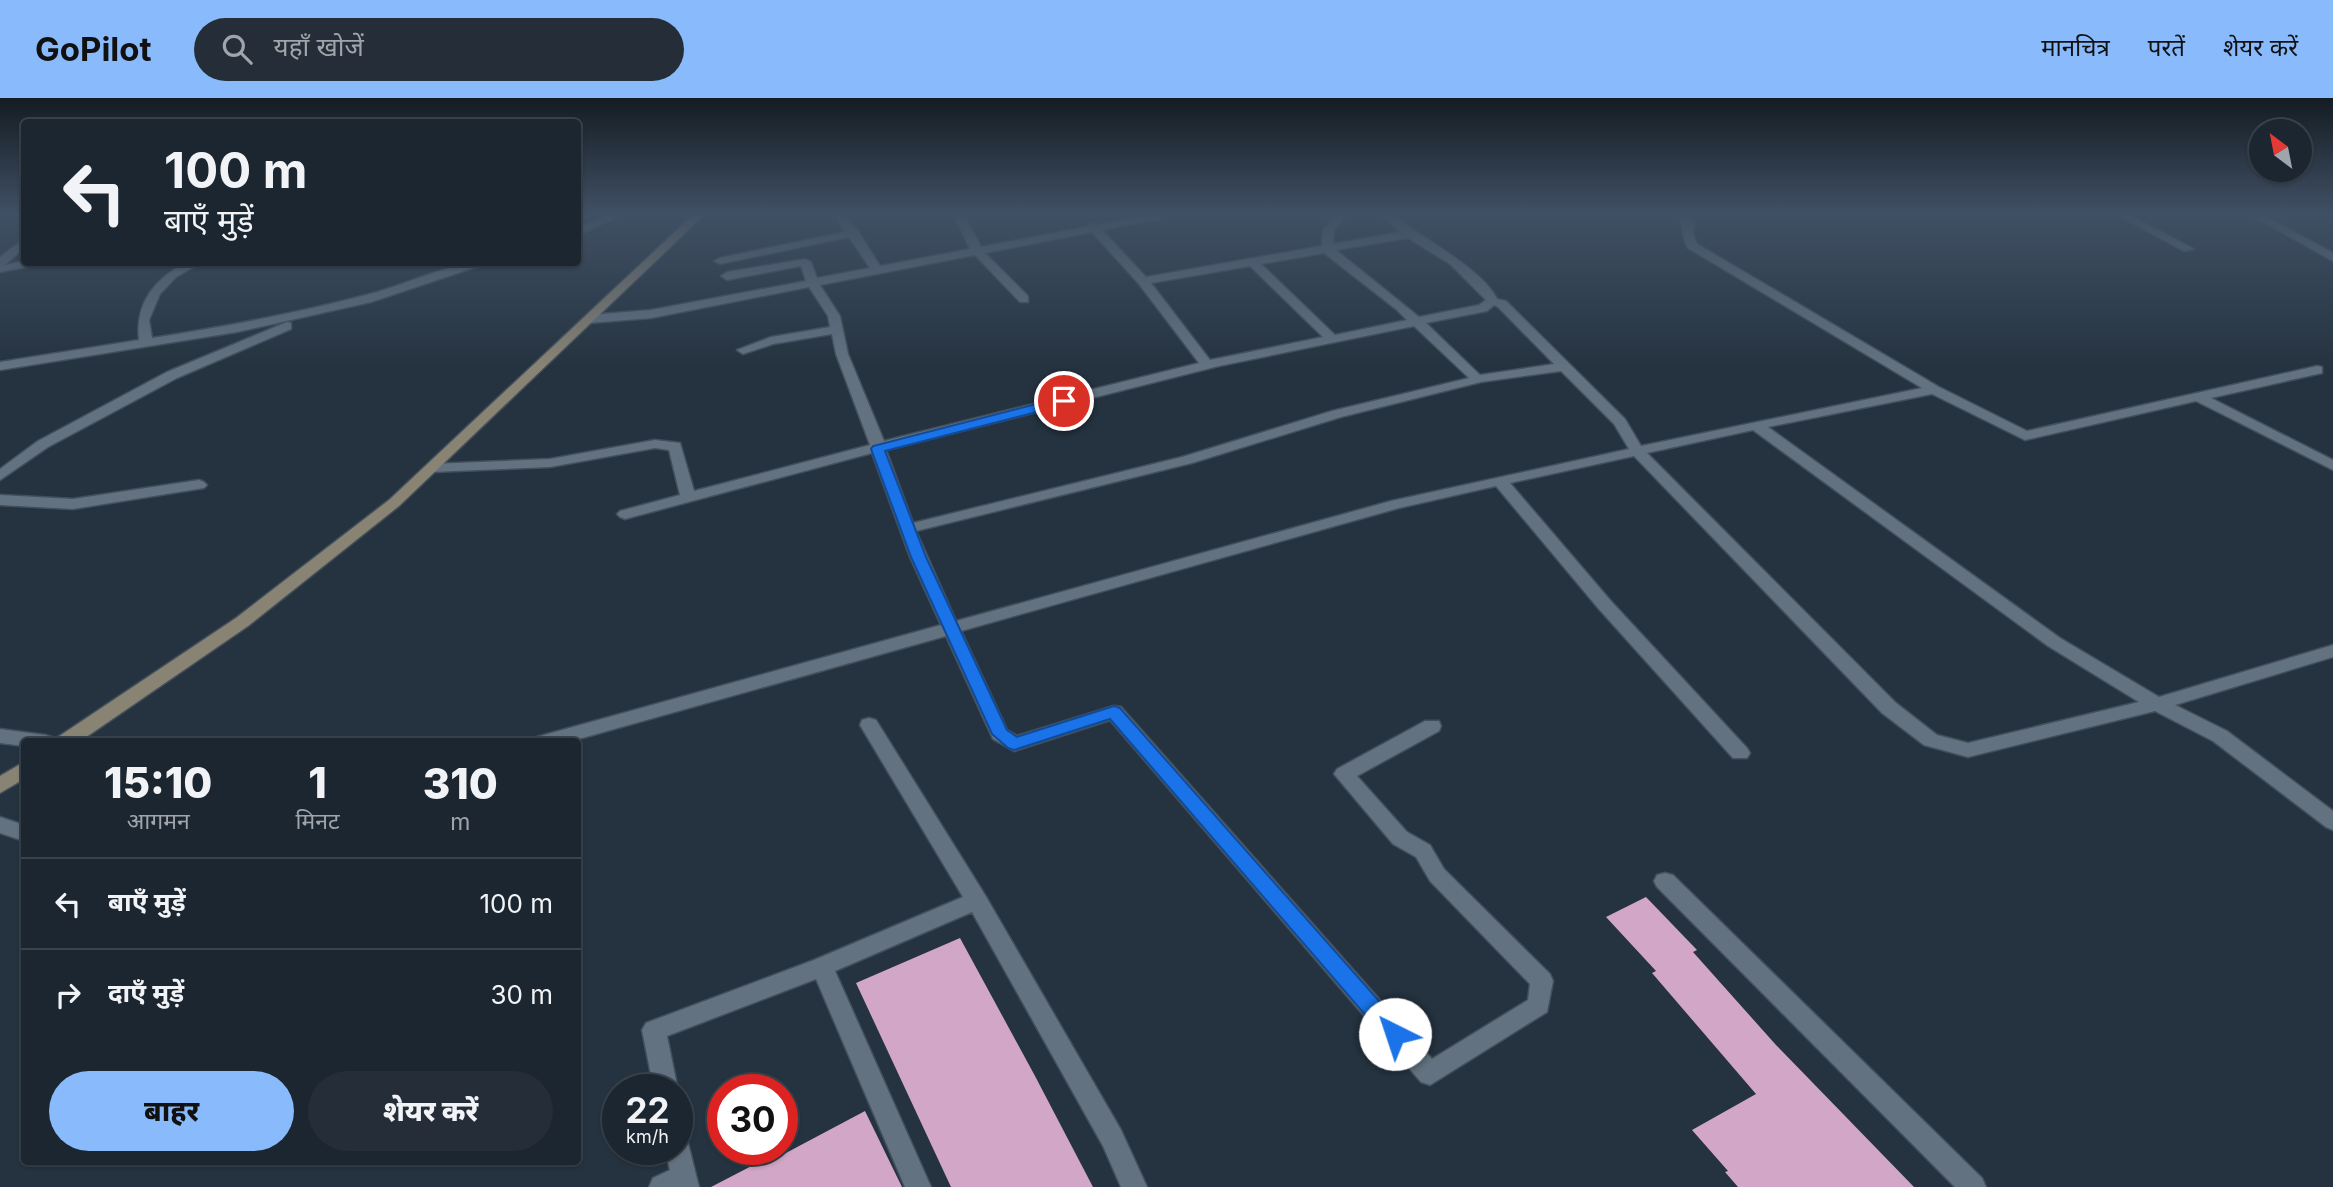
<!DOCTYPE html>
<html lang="hi">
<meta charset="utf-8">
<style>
body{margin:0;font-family:Inter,"Noto Sans Devanagari",sans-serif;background:#252e38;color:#f1f3f6;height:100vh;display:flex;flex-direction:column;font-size:26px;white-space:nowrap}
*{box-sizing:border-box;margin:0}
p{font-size:23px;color:#a0a5ab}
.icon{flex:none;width:38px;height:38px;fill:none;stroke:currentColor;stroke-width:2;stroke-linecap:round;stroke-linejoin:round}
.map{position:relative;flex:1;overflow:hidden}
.sheet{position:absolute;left:21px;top:640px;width:560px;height:427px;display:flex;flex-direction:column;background:#1c2630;border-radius:7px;box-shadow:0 2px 5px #0004,0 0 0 2px #3a434c}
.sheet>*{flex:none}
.top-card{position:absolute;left:21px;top:21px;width:560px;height:147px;border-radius:7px;box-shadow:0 2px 5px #0004,0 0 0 2px #3a434c;background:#1c2630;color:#f1f3f6;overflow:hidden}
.needle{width:46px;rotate:328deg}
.tools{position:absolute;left:2249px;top:21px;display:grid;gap:14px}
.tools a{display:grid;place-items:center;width:63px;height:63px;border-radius:50%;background:#1c2630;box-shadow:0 2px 5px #0004,0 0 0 2px #3a434c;font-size:35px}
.speed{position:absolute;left:602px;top:976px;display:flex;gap:14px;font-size:35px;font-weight:700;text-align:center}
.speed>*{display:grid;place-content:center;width:91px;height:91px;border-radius:50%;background:#1c2630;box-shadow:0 2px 5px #0004,0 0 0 2px #3a434c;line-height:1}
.speed small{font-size:18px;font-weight:400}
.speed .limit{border:10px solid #d22;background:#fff;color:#111}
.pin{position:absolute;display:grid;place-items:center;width:60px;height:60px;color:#fff;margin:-30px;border:4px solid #fff;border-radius:50%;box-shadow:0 2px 7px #0007}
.me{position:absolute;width:77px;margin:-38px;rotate:319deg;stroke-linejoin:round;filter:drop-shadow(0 0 5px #0008)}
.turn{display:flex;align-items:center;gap:24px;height:147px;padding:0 28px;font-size:32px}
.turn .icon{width:91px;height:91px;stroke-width:2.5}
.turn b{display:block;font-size:49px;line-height:60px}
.eta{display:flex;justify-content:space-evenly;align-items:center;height:119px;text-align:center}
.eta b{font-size:42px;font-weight:800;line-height:49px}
.cta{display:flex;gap:14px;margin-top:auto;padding:14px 28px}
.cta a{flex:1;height:80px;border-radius:42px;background:#88bafc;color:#111;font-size:28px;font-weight:800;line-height:80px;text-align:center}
.cta a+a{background:#252e38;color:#f1f3f6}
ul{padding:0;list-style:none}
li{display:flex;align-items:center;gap:21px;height:91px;padding:0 28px;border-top:2px solid #3a434c}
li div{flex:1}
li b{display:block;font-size:26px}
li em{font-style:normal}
header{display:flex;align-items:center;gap:42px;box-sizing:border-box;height:98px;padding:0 35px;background:#88bafc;color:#111}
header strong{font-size:33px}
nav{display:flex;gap:38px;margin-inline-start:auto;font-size:24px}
.search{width:490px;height:63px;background:#252e38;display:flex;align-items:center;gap:18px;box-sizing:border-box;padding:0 24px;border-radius:38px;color:#a0a5ab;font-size:26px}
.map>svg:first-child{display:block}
</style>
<header>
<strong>GoPilot</strong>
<div class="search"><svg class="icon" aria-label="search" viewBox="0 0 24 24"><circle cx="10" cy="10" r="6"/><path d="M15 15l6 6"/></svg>यहाँ खोजें</div>
<nav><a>मानचित्र</a><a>परतें</a><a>शेयर करें</a></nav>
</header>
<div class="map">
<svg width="2333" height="1089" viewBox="0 0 2333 1089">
<rect width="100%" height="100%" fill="#253340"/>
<path fill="#d1a6c7" d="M1646 799 1697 852 1693 854 1776 947 1914 1089H1738L1725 1074 1728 1073 1692 1032 1756 996 1652 875 1656 873 1606 819Z
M960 840 1035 978 1093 1089H951L856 885Z
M865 1013 902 1089H711L782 1052 784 1056Z"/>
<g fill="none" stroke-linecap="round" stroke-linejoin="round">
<g stroke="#434f5a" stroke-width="3">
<path id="street" d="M609 117H622L578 137V130Z
M834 117H844L858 133 880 168 970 151 954 117H964L981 149 1087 129 1092 125 1097 127 1150 117H1169L1164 120 1102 132 1146 179 1322 148 1323 132 1336 117H1347L1334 132 1333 146 1401 134 1381 117H1392C1419 138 1483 171 1497 201L1506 203 1625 321 1641 348 1922 290 1688 150C1681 138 1684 128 1679 117H1689L1694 126 1693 136 1697 146 1939 289 2027 333 2317 268 2322 269V275L2211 300 2333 362V372L2196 303 2025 342 1932 296 1768 329 2060 540 2159 599 2333 547V559L2175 607 2227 633 2333 713V732L2326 729 2213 643 2155 613 1968 659 1924 647 1882 615 1634 358 1510 385 1610 502 1747 650 1750 655 1747 660H1733L1598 510 1496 388 1399 410 961 533 1007 632 1017 638 1114 608 1121 609 1432 961 1528 902 1530 886 1430 783 1416 759 1393 746 1334 676 1337 671 1425 623H1439L1441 628 1439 633 1357 678 1407 734 1430 747 1444 771 1550 876 1553 883 1547 914 1430 987 1421 984 1110 622 1014 653 993 641 946 538 568 644H534L537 639 544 637 941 527 910 459 872 355 625 421 620 419 617 416 620 413 680 397 669 352 655 350 550 369 432 374 425 370 432 366 550 361 655 342 680 345 694 393 870 347 836 256 832 236 773 246 743 256 737 252 771 239 830 229 828 218 809 189 651 220 589 225 583 221 589 217 651 212 806 183 801 168 727 182 721 178 727 174 805 161 811 164 817 180 870 170 849 139 720 166 714 163 720 160 845 134ZM1092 134 1139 186 1199 265 884 343 848 256 840 218 820 187 975 157 1020 204H1028V198L985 155ZM1408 140 1450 166 1486 202 1479 207 1419 219 1336 152ZM1324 155 1397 212 1407 222 1335 237 1261 166ZM1250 168 1323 239 1210 262 1151 185ZM1494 207 1498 209 1554 266 1480 277 1426 225 1487 213ZM1414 228 1469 280 1332 313 1182 359 913 425 886 352 1219 268ZM1561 273 1614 326 1629 351 1391 403 956 523 916 433 1192 365 1341 319 1481 284ZM1753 332 2048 548 2139 604 1968 645 1937 637 1896 605 1647 355Z
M2117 117H2129L2194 151 2184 153Z
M2251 117H2263L2333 155V163Z
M24 141V149L5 167 24 163 43 164 42 166 0 174V159Z
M187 164H202L176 179 160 196 149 222 152 240C222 229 293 216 362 198 405 188 448 164 491 164L371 204 237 234 0 272V264L139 242C135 204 155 181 187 164Z
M287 224 291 225V231L177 280 48 349 0 382V371L38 343 167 274Z
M199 382 204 384 207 387 204 390 73 411 0 407V397L73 401Z
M869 620 876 622 985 797 1121 1032 1147 1089H1121L1103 1048 972 814 835 873 931 1089H905L816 881 667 938 678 992 677 994 654 992 642 932 646 925 814 862 963 799 860 627 862 622Z
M0 631 45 637 52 639 55 644H24V648L0 645Z
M0 719 24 727V743L0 735Z
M1665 775 1673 777 1982 1080 1986 1089H1955L1657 789 1654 783 1657 777Z
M677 1034 686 1037 699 1089H649L653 1080 670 1072 665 1052H677Z"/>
</g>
<g stroke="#434f5a" stroke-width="3">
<path id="secondary" d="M693 117H704L399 408 248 528 79 644H55L58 639 236 520 389 402Z
M24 664V681L0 695V678Z"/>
</g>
<use href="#street" fill="#637281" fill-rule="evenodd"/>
<use href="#secondary" fill="#898374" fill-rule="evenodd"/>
</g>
<linearGradient id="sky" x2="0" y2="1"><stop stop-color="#141c23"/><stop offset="0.43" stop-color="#405064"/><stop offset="1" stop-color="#405064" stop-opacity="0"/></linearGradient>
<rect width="2333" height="269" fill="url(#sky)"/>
<path fill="#1a73e8" stroke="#114b97" stroke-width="2" d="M1064 299 1070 303 1068 306 885 353 926 459 1007 632 1017 639 1114 608 1120 610 1402 929 1406 936 1402 942 1395 945 1387 942 1110 621 1014 652 1008 650 992 636 911 459 871 351 873 348Z"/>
</svg>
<div class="tools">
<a><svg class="needle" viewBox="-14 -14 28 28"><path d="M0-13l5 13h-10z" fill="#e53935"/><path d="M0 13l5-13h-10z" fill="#a0a5ab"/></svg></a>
</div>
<div class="speed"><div>22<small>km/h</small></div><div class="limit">30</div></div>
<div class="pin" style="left:1064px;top:303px;background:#d93025"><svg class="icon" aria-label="arrive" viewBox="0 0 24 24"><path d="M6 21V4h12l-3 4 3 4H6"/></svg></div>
<svg class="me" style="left:1395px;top:936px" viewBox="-20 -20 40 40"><circle r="19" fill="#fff"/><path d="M0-13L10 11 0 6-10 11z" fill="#1a73e8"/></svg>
<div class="top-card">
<div class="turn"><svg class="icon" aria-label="left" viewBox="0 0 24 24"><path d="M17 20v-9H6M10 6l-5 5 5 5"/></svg><div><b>100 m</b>बाएँ मुड़ें</div></div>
</div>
<section class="sheet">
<div class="eta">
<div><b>15:10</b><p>आगमन</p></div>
<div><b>1</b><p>मिनट</p></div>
<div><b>310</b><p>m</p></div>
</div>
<ul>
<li><svg class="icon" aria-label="left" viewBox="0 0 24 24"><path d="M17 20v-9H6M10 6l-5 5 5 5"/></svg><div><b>बाएँ मुड़ें</b></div><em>100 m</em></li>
<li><svg class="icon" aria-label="right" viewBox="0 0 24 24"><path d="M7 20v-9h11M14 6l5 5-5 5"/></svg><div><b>दाएँ मुड़ें</b></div><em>30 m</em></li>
</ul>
<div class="cta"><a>बाहर</a><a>शेयर करें</a></div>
</section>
</div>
